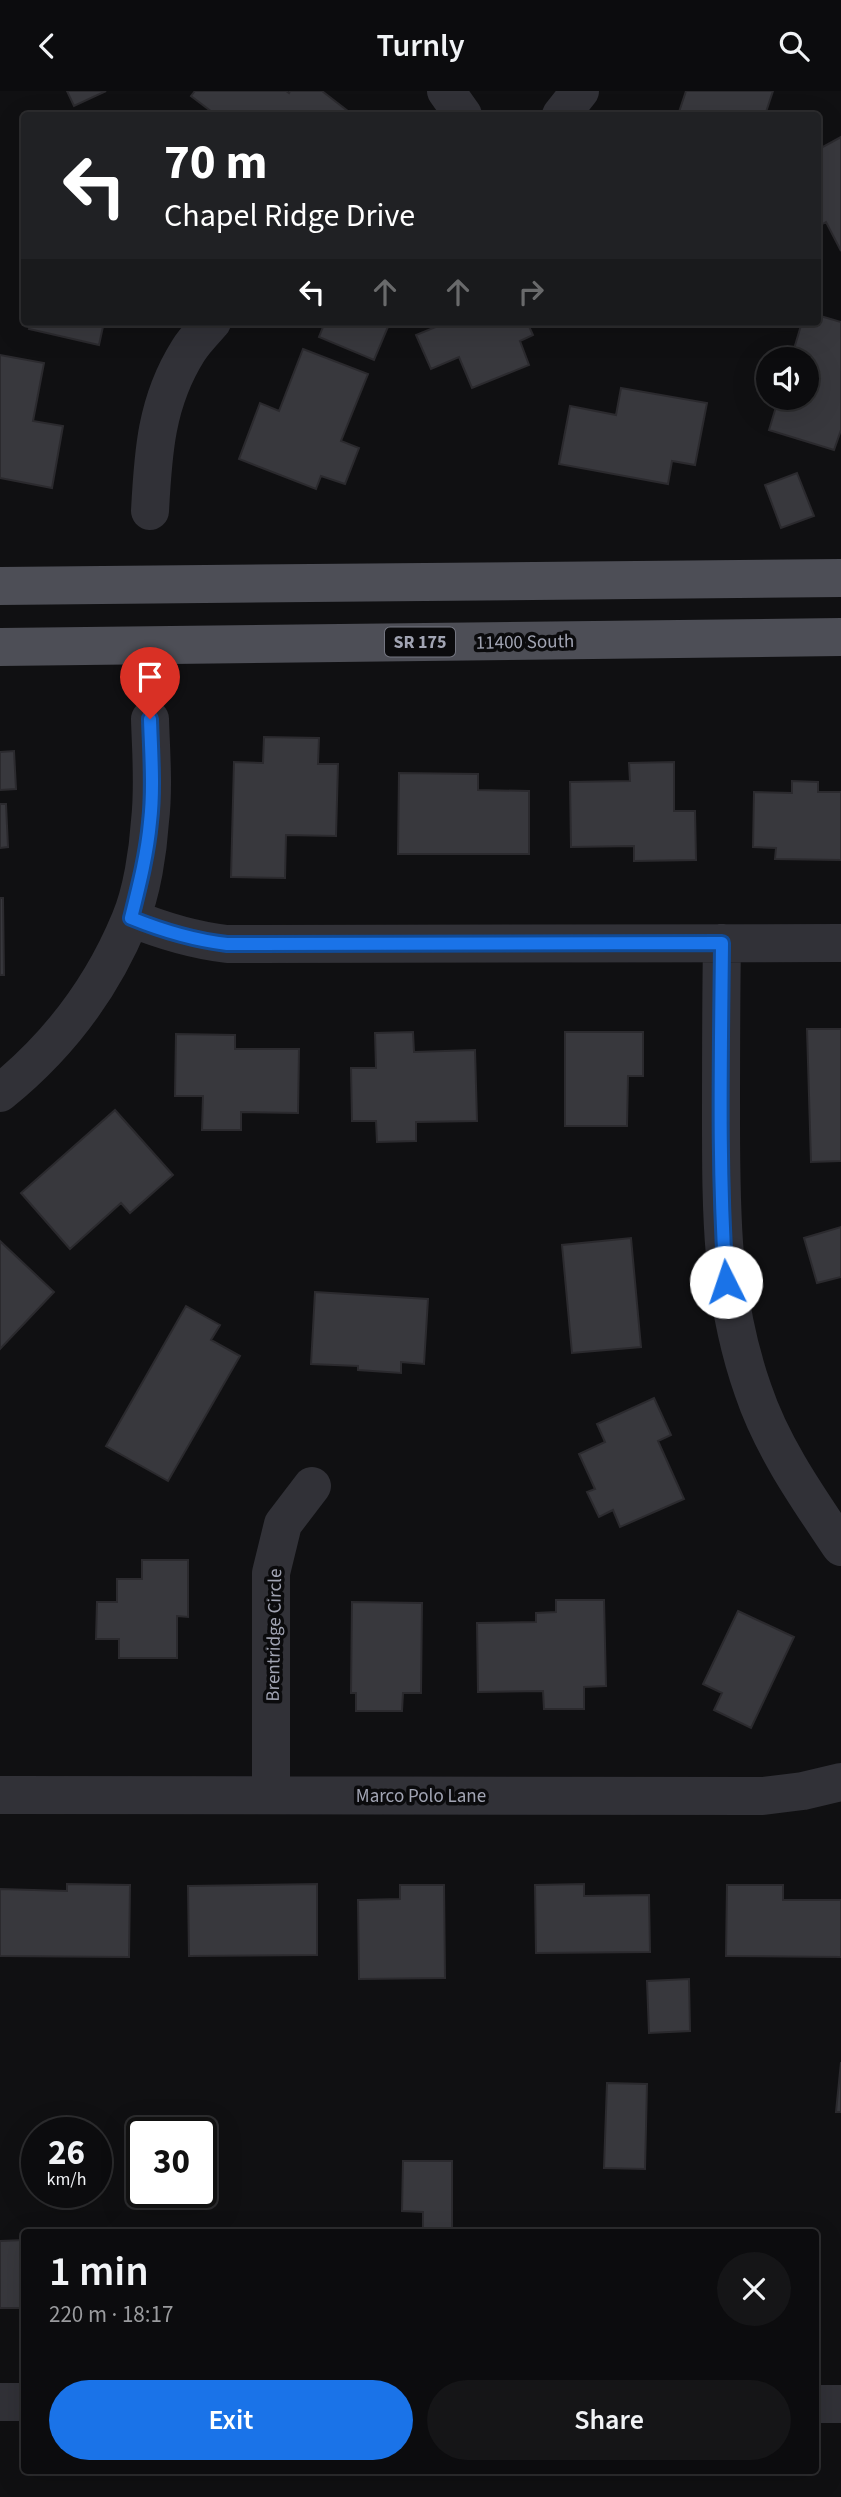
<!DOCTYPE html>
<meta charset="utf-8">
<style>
body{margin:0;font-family:"Source Sans 3",sans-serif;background:#151517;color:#f1f3f6;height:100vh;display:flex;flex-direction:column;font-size:26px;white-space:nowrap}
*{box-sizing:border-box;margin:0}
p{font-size:23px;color:#9a9b9e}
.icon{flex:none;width:38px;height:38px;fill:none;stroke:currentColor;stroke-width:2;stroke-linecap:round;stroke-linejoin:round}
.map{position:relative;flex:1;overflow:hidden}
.side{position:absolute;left:21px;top:2138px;width:798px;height:245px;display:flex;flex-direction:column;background:#0c0c0e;border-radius:7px;box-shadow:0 7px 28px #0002,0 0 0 2px #2c2c2e}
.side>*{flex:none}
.top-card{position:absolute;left:21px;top:21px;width:800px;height:214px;border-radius:7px;box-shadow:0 7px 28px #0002,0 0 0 2px #2c2c2e;background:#202124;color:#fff;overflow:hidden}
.buttons{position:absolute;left:756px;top:256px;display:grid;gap:14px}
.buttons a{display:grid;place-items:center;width:63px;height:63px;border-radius:50%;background:#0c0c0e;box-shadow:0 7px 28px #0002,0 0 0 2px #2c2c2e;font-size:35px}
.speed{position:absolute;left:21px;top:2026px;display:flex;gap:14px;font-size:35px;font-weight:700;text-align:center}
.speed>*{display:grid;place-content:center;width:91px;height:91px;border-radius:50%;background:#0c0c0e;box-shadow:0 7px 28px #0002,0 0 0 2px #2c2c2e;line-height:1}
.speed small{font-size:18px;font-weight:400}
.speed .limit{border:4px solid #111;border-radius:10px;background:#fff;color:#111}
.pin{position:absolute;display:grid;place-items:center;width:60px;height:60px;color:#fff;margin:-72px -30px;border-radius:50% 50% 50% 0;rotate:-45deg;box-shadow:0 0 7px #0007}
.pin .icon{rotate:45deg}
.me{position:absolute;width:77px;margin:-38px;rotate:356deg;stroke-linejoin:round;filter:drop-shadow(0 0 5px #0008)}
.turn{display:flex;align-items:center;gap:24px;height:147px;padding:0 28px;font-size:32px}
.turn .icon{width:91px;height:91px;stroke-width:2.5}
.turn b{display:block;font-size:49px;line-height:60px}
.lanes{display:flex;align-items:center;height:66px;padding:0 28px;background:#0003;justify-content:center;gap:35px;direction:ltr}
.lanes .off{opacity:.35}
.round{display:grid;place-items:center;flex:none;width:74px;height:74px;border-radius:37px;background:#151517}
.summary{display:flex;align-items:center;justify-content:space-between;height:119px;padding:0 28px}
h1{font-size:42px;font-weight:600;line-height:52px}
.primary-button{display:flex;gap:14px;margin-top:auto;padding:14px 28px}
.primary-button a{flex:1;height:80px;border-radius:42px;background:#1a73e8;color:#fff;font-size:28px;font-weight:600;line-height:80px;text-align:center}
.primary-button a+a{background:#151517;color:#f1f3f6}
header{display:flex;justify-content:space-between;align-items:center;height:91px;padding:0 28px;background:#0c0c0e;font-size:32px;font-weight:600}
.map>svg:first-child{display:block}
</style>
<header><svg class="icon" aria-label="back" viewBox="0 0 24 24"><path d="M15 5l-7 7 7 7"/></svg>Turnly<svg class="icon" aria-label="search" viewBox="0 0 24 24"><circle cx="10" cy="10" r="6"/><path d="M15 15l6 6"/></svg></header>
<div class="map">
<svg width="841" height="2406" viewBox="0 0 841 2406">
<rect width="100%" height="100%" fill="#101012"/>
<path fill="#38383d" stroke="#2b2a2e" stroke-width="2" d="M67 0H106L74 15Z
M195 0H286L289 2 290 0H322L353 24H216L191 5Z
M686 0H773L765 24H678Z
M841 46V160L826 131 817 136V59Z
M817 224 841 231V339L834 359 769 339 779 306H807V268H791L802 231H817Z
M31 231H104L99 254 29 238Z
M325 231H390L374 269 319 246Z
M442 231H527L533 244 520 250 529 274 472 297 459 266 431 278 416 244 443 233Z
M303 258 368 283 341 350 359 357 345 393 321 385 316 398 239 368 260 312 279 320Z
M0 264 44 272 33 330 63 335 52 397 0 387Z
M621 297 707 312 695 374 672 370 668 393 559 373 570 315 616 324Z
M797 382 814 425 781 437 765 394Z
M264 646 319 647 318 673H338L336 745 286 744 285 787 231 786 234 671 263 672Z
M14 660 16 698 0 699V661Z
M674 671V720H695L696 769 634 770V755L571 756 570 691 630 690 629 672Z
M399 682 478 683V699L529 700V763H398Z
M792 690 818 691V701H841V769L775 768 776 757 753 756 754 701 792 702Z
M0 713H6L8 756 0 757Z
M0 807H3L4 884H0Z
M807 938H841V1070L811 1071Z
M413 941 414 961 475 959 477 1030 416 1031V1050L377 1051 376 1030H352L351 977H376L375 942Z
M565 941H643V985H628L627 1035H565Z
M176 943 235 944V958H299L298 1022 241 1021V1039H202L203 1005H175Z
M115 1019 173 1084 130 1122 121 1112 70 1158 21 1102Z
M841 1136V1186L817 1192 804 1147Z
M631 1147 641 1256 572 1262 562 1154Z
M0 1150 54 1201 0 1258Z
M315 1201 428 1208 424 1273 401 1271V1282L358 1279V1275L311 1273Z
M186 1215 220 1234 211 1249 240 1265 168 1390 106 1355Z
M654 1307 671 1344 658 1350 684 1408 620 1436 613 1419 599 1426 587 1401 595 1398 579 1363 605 1351 597 1333Z
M142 1469H188V1526L177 1525V1567H119V1548H96L97 1511H117V1488H142Z
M556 1509H604L606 1595 584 1596V1618H544L543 1600 478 1601 477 1532 536 1531V1522L556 1521Z
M352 1511 422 1512 421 1602H403L402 1620H356V1602H351Z
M738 1520 794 1546 751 1637 714 1619 722 1602 703 1593Z
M67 1793 130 1794 129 1866 0 1865V1798L67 1800Z
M317 1793V1864L189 1865 188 1795Z
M584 1793V1805L649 1804 650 1861 536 1862 535 1794Z
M400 1794H444L445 1887 359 1888 358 1809 400 1808Z
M727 1794H783V1809H841V1866L726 1865Z
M689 1888 690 1940 649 1942 647 1890Z
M841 1971V2021H836Z
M607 1992 647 1993 645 2078 604 2077Z
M403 2070H452V2141L471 2142H423V2121L402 2120Z
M24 2149V2217H0V2150Z"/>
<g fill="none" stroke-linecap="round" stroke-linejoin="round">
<path stroke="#313137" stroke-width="38" d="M446 0 463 24
M561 24 580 0
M150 420C153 362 156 311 188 260 194 250 204 240 212 231
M131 827C163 840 193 849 227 853L841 852
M722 852C721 910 721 968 721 1027 721 1122 721 1208 753 1299 772 1356 808 1407 841 1456
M0 1002C57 956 102 897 130 829 142 801 148 760 150 730 154 696 151 662 150 628
M271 1703V1482L283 1433 312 1395
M0 1704 763 1705 803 1700 841 1691
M0 2311H24
M816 2313H841"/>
<path stroke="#4d4e56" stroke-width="38" d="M0 495 841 487
M0 556 841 546"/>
</g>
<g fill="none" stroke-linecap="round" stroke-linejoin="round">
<g stroke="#114b97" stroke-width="18">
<path id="route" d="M150 628C151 662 154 697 150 731 147 764 139 795 131 827 163 840 193 849 227 853L722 852C721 965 718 1078 726 1191"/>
</g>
<use href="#route" stroke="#1a73e8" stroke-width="12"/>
</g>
<g text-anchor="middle" stroke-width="7" stroke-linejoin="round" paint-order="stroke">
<rect fill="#0b0b0d" stroke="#747681" stroke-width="2" x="385" y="536.5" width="70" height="29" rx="5"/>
<g font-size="18" font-weight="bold" fill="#a1a4b3">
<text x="420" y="557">SR 175</text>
</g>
<g font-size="19" fill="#a1a4b3" stroke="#0b0b0d">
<text transform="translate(525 550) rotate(-1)" y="7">11400 South</text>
<text transform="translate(273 1544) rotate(-89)" y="7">Brentridge Circle</text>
<text x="421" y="1711">Marco Polo Lane</text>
</g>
</g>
</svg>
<div class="buttons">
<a><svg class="icon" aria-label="sound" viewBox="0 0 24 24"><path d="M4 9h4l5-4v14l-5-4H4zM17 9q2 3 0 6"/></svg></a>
</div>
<div class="speed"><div>26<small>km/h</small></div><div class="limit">30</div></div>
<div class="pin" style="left:150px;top:628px;background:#d93025"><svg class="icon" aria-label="arrive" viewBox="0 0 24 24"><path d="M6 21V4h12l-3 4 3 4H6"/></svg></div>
<svg class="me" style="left:726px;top:1191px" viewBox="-20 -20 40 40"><circle r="19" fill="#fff"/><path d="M0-13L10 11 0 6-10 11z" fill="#1a73e8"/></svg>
<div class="top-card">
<div class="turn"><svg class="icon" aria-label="left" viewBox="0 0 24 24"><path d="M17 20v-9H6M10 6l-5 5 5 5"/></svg><div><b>70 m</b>Chapel Ridge Drive</div></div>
<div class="lanes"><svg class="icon" aria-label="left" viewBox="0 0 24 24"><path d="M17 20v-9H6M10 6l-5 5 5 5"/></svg><svg class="icon off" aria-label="ahead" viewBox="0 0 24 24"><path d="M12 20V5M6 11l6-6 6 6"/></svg><svg class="icon off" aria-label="ahead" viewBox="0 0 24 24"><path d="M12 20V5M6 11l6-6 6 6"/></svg><svg class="icon off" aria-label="right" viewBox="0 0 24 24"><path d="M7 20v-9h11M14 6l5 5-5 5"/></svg></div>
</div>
<section class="side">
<div class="summary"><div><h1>1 min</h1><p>220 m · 18:17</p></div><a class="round"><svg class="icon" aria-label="close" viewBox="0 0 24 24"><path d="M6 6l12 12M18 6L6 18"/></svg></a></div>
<div class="primary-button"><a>Exit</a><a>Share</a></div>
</section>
</div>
